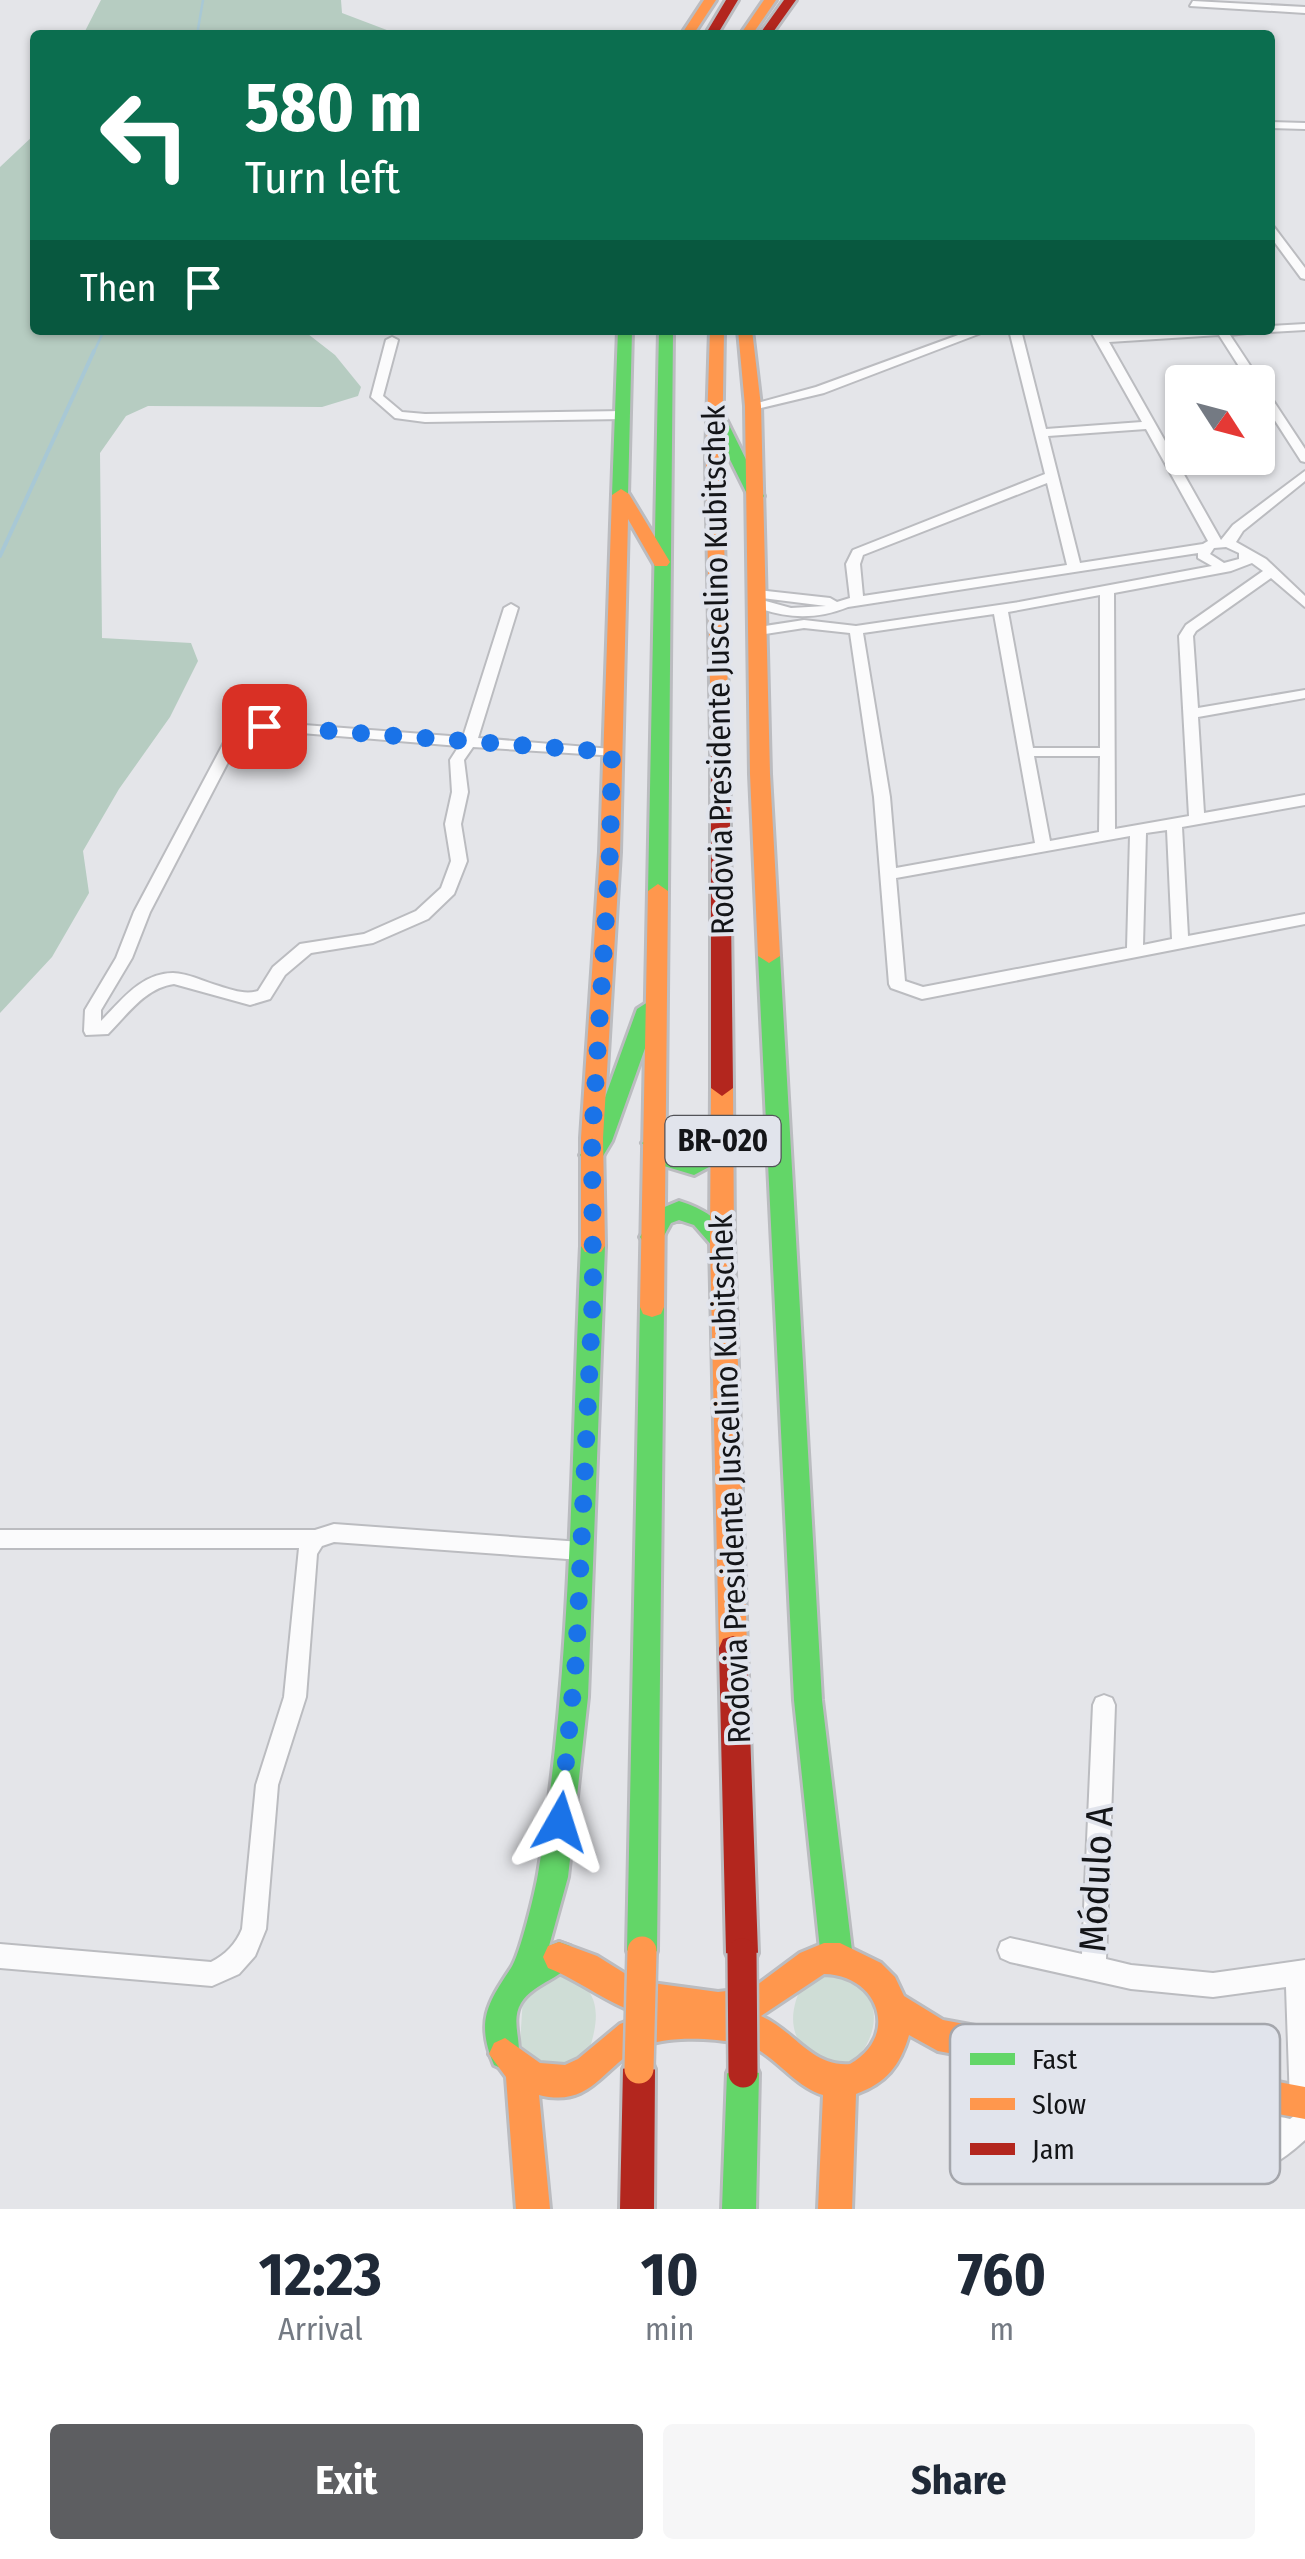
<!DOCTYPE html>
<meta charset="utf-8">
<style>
body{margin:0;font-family:"Fira Sans Condensed",sans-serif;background:#f6f6f7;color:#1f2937;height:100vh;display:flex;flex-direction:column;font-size:38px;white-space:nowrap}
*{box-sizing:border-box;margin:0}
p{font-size:32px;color:#747a83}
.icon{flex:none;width:55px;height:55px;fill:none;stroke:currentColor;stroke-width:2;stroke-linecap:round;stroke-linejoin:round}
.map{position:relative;height:2209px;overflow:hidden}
.panel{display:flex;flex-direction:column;background:#fff;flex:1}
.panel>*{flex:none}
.guide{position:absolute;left:30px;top:30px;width:1245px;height:305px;border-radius:10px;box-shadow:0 2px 8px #0004;background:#0b6e4f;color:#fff;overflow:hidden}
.needle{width:65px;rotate:126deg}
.buttons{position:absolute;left:1165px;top:365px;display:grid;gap:20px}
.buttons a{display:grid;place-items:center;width:110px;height:110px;border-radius:10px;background:#fff;box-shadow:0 2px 8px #0004;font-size:50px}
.pin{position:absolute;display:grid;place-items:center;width:85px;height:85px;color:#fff;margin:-42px;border-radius:20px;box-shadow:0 5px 15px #0006}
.me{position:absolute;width:110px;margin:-55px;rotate:6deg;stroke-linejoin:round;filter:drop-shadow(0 0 8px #0008)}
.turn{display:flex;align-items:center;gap:35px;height:210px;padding:0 50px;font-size:45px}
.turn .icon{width:130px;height:130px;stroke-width:2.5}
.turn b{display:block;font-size:70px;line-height:85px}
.then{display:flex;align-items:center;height:95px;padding:0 50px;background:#0003;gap:20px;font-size:38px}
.eta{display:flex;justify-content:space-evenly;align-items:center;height:170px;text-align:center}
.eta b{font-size:60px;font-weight:700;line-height:70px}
.primary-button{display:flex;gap:20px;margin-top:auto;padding:20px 50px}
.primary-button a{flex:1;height:115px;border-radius:10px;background:#5d5e61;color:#fff;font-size:40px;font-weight:700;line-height:115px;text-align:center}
.primary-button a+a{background:#f6f6f7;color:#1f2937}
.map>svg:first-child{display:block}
</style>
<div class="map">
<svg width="1305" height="2209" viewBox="0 0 1305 2209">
<rect width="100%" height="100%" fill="#e4e5e9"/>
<path fill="#cfddd6" d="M841 1969C848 1975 860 1983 866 1991 886 2022 865 2060 836 2073 793 2051 781 2022 806 1978Z
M557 1972C588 1980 601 1999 594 2032 592 2042 589 2054 580 2061 573 2067 559 2070 550 2074L520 2045 523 1996Z"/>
<path fill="#b6ccc1" d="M101 0H341L342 13 400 35H83Z
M35 134V330H275L308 334 335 355 361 387 358 396 322 407 148 406 126 416 100 453 102 638 191 643 198 661 170 717 119 789 83 851 89 893 52 957 0 1013V167Z"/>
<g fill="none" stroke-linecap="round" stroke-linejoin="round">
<path stroke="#a8c8d5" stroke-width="2.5" d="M197 35 203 0
M93 354 104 330"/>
<path stroke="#a8c8d5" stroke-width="4" d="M0 556 94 351"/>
<g stroke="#bbbcc0" stroke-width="4">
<path id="street" d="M1193 1 1305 7V13L1190 6Z
M1270 122 1305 123V129L1270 128Z
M1270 226 1274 227 1305 268V279L1301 278 1270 236Z
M1305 324V330L1270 332 1265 330H1270V326Z
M972 330H989L824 393 753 410 747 406 816 387Z
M1009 330H1021L1046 429 1142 422 1090 330H1102L1105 335 1191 330H1253L1247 333 1230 335 1305 449V462L1301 461 1258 394V382H1249L1219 335 1109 342 1221 540 1233 525 1305 471V481L1243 531 1236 542 1266 559 1305 596V607L1271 578 1196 631 1193 636 1198 708 1305 690V698L1198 717 1204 813 1305 795V805L1182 827 1188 936 1305 914V924L922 999 891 988 889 984 874 797 850 633 804 628 758 635 751 631 758 627 804 620 856 626 1019 602 1212 566 1198 558V553L848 607C816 620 786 619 753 606L751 603 758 599 791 608 826 606 753 597V591L758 590 830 598 837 602 850 598 846 564 853 550 1045 474ZM1146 429 1208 541 1203 544 1080 563 1048 436ZM1047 483 1067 565 863 596 860 564 863 555ZM1226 547 1239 553V559L1224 563 1210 554 1214 548ZM1252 563 1263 571 1186 625 1179 636 1189 816 1115 829 1114 593 1231 571ZM1100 595V748H1033L1008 612ZM994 614 1035 843 896 868 890 797 863 633ZM1034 756H1100L1099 832 1050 841ZM1167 830 1172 939 1143 945 1146 833ZM1130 836 1127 948 923 987 905 981 896 878Z
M392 337 398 340 383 396 402 412 425 414 624 411 630 415 624 419 425 422 395 418 371 397 386 340Z
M511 604 518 608 478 738 612 749 617 750V756L473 747 464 760 468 792 461 824 467 861 454 894 428 919 373 943 311 953 285 975 270 999 250 1005 174 984C145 988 128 1014 108 1034L86 1035 84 1031 85 1010 116 958 134 912 229 733 264 722 463 737 504 608ZM265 730 459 746 450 760 452 792 445 824 451 861 441 888 416 911 364 934 300 944 273 967 258 991C245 995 232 990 219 986 205 982 187 973 173 973 141 973 121 1001 101 1021V1010L132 958 150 912 240 739Z
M334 1524 581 1542 588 1545 591 1551 588 1557 581 1560 334 1542 322 1546 317 1554 306 1697 278 1785 266 1929 255 1956 239 1974 212 1986 0 1968V1944L211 1962C225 1955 236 1944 242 1929L256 1785 284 1697 299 1548H0V1530H315Z
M1104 1695 1112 1698 1115 1705 1106 1959 1131 1965 1213 1973 1305 1960V2140C1238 2201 1197 2181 1128 2139L1108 2145 1099 2141 1095 2132 1099 2123 1129 2113 1183 2144C1221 2115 1243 2109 1290 2119L1298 2113 1290 2103 1286 1987 1213 1997 1131 1989 1010 1962 1001 1958 998 1950 1001 1942 1010 1938 1082 1954 1093 1705 1096 1698ZM1248 2138 1265 2140 1243 2151 1213 2153 1231 2142Z"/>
</g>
<g stroke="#bbbcc0" stroke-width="6">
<path id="fast" d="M618 330H632L628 495 620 500 612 495Z
M659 330H673L668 891 658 898 648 891Z
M718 414 726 419 764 496 762 499 748 496 710 419Z
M769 949 780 956 822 1700 853 1959 848 1970 837 1974 826 1970 821 1959 794 1700 758 956Z
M648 1002 659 1009 612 1141 600 1161H584L580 1155 590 1139 637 1009Z
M723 1129 734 1137 722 1160 694 1175 664 1166 642 1143 653 1135 680 1154 691 1157 706 1148 715 1131Z
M679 1201C704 1209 720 1219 734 1242L730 1248H714L694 1225 679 1220 671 1223 660 1243H644L640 1237 655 1211Z
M593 1237 601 1240 605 1246 588 1697 568 1877 549 1946 559 1942 570 1946 575 1957C566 1978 534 1982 521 2003 509 2023 525 2045 516 2065L505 2070 494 2065C476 2022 487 2004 511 1968 520 1955 535 1892 538 1874 573 1667 571 1454 581 1246L585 1240Z
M652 1297 661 1300 664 1307 657 1951 653 1962 642 1966 631 1962 627 1951 640 1307 643 1300Z
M743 2057 754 2062 759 2073 756 2209H722L727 2073 732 2062Z"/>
</g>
<g stroke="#bbbcc0" stroke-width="6">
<path id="slow" d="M704 0H716L693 35H681Z
M764 0H776L752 35H740Z
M710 330H724L722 458 729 739 720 745 711 739 706 458Z
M738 330H752L761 406 770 774 780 956 769 963 758 956 750 774 745 406Z
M621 489 629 494 670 562 667 566H655L628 519 620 852 603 1138 605 1246 601 1252H585L581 1246V1138L600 852 612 495Z
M658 884 668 891 664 1307 661 1314 652 1317 643 1314 640 1307 648 891Z
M722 1080 733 1088 734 1242 747 1648 743 1657 733 1660 723 1657 719 1648 710 1242 711 1088Z
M559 1942 597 1956 637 1981 718 1992 753 1988 800 1953 824 1943H840L881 1963 895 1977 904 1996 943 2020 1305 2087V2119L938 2051 909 2035C900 2066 886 2083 856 2094L852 2209H818L823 2095C789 2084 772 2048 739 2043 711 2038 666 2035 639 2048 602 2068 591 2108 539 2095L550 2209H516L506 2077 489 2054 494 2043 505 2038 540 2063 565 2065 578 2059 620 2024 644 2015C609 2005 581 1981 548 1968L543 1957 548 1946ZM824 1974C879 1975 900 2036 850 2064 811 2067 795 2031 761 2016Z"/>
</g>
<g stroke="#bbbcc0" stroke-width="6">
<path id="jam" d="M726 0H738L717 35H705Z
M784 0H796L771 35H759Z
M720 733 729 739 733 1088 722 1096 711 1088V739Z
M733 1636 743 1639 747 1648 758 1953 753 1964 742 1968 731 1964 726 1953 719 1648 723 1639Z
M639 2053 650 2058 655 2069 654 2209H620L623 2069 628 2058Z"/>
</g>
<use href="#street" fill="#fbfbfc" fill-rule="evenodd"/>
<use href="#fast" fill="#63d668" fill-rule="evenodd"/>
<use href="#slow" fill="#ff974d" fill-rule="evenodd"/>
<use href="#jam" fill="#b3261e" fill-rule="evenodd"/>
<g stroke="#bbbcc0" stroke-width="34" stroke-linecap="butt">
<path id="slow-bridge" d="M639 2069 642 1951"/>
</g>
<g stroke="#bbbcc0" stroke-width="34" stroke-linecap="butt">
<path id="jam-bridge" d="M742 1953 743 2073"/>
</g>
<use href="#slow-bridge" stroke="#ff974d" stroke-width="29"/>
<use href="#jam-bridge" stroke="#b3261e" stroke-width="29"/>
</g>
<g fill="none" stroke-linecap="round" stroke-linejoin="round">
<path stroke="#1a73e8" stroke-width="18" stroke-dasharray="0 32.4" d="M264 726 612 752 610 852 592 1138 593 1292 576 1660 560 1822"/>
</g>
<g text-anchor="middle" stroke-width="8" stroke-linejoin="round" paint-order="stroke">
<rect fill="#e1e4ec" stroke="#525358" stroke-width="2.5" x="665.5" y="1116" width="115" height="50" rx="8"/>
<g font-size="30" font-weight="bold" fill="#141518">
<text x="723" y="1151">BR-020</text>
</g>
<g font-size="32" fill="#141518" stroke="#e1e4ec">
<text transform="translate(718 670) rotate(-91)" y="11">Rodovia Presidente Juscelino Kubitschek</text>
<text transform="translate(730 1479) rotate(-92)" y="11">Rodovia Presidente Juscelino Kubitschek</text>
</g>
<g font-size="38" fill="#141518" stroke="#e1e4ec">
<text transform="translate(1096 1879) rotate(-87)" y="13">Módulo A</text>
</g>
</g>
<rect x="950" y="2024" width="330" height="160" rx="15" fill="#e1e4ec" stroke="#a4a6ac" stroke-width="2.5"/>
<rect x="970" y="2053" width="45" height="12" fill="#63d668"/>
<rect x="970" y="2098" width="45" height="12" fill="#ff974d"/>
<rect x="970" y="2143" width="45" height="12" fill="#b3261e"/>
<g font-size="28" fill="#141518">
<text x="1032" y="2069">Fast</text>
<text x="1032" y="2114">Slow</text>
<text x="1032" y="2159">Jam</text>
</g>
</svg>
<div class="buttons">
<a><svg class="needle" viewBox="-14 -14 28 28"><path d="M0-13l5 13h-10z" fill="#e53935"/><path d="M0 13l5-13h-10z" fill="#747a83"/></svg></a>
</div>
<div class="pin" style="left:264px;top:726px;background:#d93025"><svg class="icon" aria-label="arrive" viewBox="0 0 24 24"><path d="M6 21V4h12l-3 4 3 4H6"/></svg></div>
<svg class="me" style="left:560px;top:1822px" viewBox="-20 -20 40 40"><path d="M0-17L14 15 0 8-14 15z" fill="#1a73e8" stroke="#fff" stroke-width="4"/></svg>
<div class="guide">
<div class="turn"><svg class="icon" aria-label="left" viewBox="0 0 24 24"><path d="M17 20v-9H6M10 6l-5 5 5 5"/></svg><div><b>580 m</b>Turn left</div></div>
<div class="then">Then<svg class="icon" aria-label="arrive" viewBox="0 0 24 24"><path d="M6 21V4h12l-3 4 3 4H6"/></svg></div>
</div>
</div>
<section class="panel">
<div class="eta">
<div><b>12:23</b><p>Arrival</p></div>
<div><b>10</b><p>min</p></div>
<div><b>760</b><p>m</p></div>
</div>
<div class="primary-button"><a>Exit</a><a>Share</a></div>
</section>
